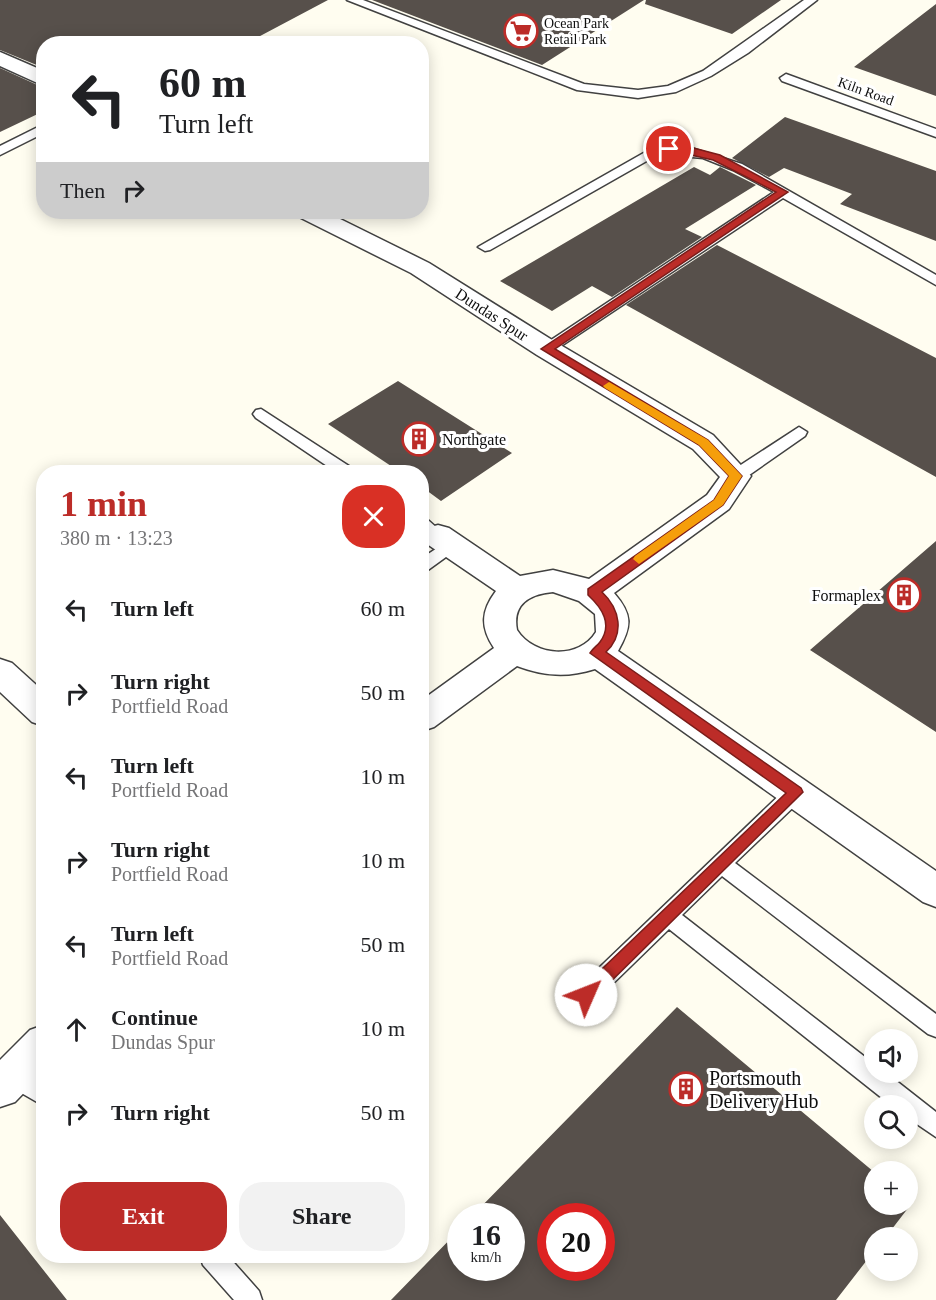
<!DOCTYPE html>
<meta charset="utf-8">
<style>
body{margin:0;font-family:Georgia,serif;background:#f2f2f2;color:#202124;height:100vh;display:flex;flex-direction:column;font-size:22px;white-space:nowrap}
*{box-sizing:border-box;margin:0}
p{font-size:20px;color:#757577}
.icon{flex:none;width:33px;height:33px;fill:none;stroke:currentColor;stroke-width:2;stroke-linecap:round;stroke-linejoin:round}
.map{position:relative;flex:1;overflow:hidden}
.sheet{position:absolute;left:36px;top:465px;width:393px;height:798px;display:flex;flex-direction:column;background:#fff;border-radius:24px;box-shadow:0 3px 15px #0003}
.sheet>*{flex:none}
.hud{position:absolute;left:36px;top:36px;width:393px;height:183px;border-radius:24px;box-shadow:0 3px 15px #0003;background:#fff;color:#202124;overflow:hidden}
.buttons{position:absolute;left:864px;top:1029px;display:grid;gap:12px}
.buttons a{display:grid;place-items:center;width:54px;height:54px;border-radius:50%;background:#fff;box-shadow:0 3px 15px #0003;font-size:30px}
.speed{position:absolute;left:447px;top:1203px;display:flex;gap:12px;font-size:30px;font-weight:700;text-align:center}
.speed>*{display:grid;place-content:center;width:78px;height:78px;border-radius:50%;background:#fff;box-shadow:0 3px 15px #0003;line-height:1}
.speed small{font-size:15px;font-weight:400}
.speed .limit{border:9px solid #d22;background:#fff;color:#111}
.pin{position:absolute;display:grid;place-items:center;width:51px;height:51px;color:#fff;margin:-26px;border:3px solid #fff;border-radius:50%;box-shadow:0 2px 6px #0007}
.me{position:absolute;width:66px;margin:-33px;rotate:46deg;stroke-linejoin:round;filter:drop-shadow(0 0 4px #0008)}
.turn{display:flex;align-items:center;gap:21px;height:126px;padding:0 24px;font-size:27px}
.turn .icon{width:78px;height:78px;stroke-width:2.5}
.turn b{display:block;font-size:42px;line-height:51px}
.then{display:flex;align-items:center;height:57px;padding:0 24px;background:#0003;gap:12px;font-size:22px}
.round{display:grid;place-items:center;flex:none;width:63px;height:63px;border-radius:24px;background:#f2f2f2}
.head{display:flex;align-items:center;justify-content:space-between;height:102px;padding:0 24px}
h1{font-size:36px;font-weight:700;line-height:45px;color:#bc2c28}
.cta{display:flex;gap:12px;margin-top:auto;padding:12px 24px}
.cta a{flex:1;height:69px;border-radius:24px;background:#bc2c28;color:#fff;font-size:24px;font-weight:700;line-height:69px;text-align:center}
.cta a+a{background:#f2f2f2;color:#202124}
ul{padding:0;list-style:none}
li{display:flex;align-items:center;gap:18px;height:84px;padding:0 24px}
li div{flex:1}
li b{display:block;font-size:22px}
li em{font-style:normal}
.map>svg:first-child{display:block}
</style>
<div class="map">
<svg width="936" height="1300" viewBox="0 0 936 1300">
<rect width="100%" height="100%" fill="#fffdf0"/>
<path fill="#57504b" fill-rule="evenodd" d="M0 0H328L245 44H44V68L0 50Z
M372 0H644L542 65Z
M646 0H781L732 34 645 4Z
M936 4V96L854 67Z
M0 68 44 88V111L0 132Z
M785 117 936 171V241L840 204 852 194 784 168 769 177 732 158Z
M694 167 710 175 720 167 756 185 685 229 702 237 612 297 592 286 552 311 500 281Z
M717 245 936 358V477L626 305Z
M398 381 512 453 441 501 422 487V472H400L328 424Z
M936 541V732L810 650Z
M677 1007 874 1172V1204H908V1199L912 1203 885 1238H874V1251L836 1300H391L460 1229V1268H512V1216H472ZM550 1216H602V1268H550Z
M0 1215 67 1300H0Z"/>
<g fill="none" stroke-linecap="round" stroke-linejoin="round">
<g stroke="#414141" stroke-width="3">
<path id="service" d="M347 0H363L584 84 638 90 668 86 703 71 804 0H817L748 53 711 76 676 92 638 98 577 90Z
M786 74 936 129V137L782 81 780 78Z
M44 124V133L0 155V146Z
M656 146 691 148 742 164 936 275V285L783 198 552 352H542L540 349 542 346 774 192 733 170 703 158 659 154 490 250 485 251 478 247Z
M261 409 352 468 354 472H336L256 418 253 414 256 410Z
M799 427 807 432 805 436 742 480H730L728 476 730 472Z
M422 518 428 520 446 536 444 540H432L422 532Z
M451 539 459 545 457 549 428 570 422 572V558Z
M796 784 803 786 806 792 803 798 735 863 936 1014V1037L928 1034 722 876 682 915 874 1064V1072H885L936 1112V1137L908 1118V1106H892L669 929 594 1002 586 1005 578 1002 575 995 578 988 789 786Z
M12 1066 44 1083V1106L4 1083 1 1076 4 1069Z
M200 1256H228L259 1291 262 1300H234L203 1265Z"/>
</g>
<g stroke="#414141" stroke-width="3">
<path id="minor" d="M0 52 44 71V86L0 66Z
M296 212H326L429 263 557 343 713 435 751 476 729 509 614 593C633 615 632 626 618 651L936 871V907L923 902 595 669C567 678 544 676 517 666L434 727 422 731V700L494 648C480 627 481 611 496 591L427 544 423 536 427 528 438 525 449 528 520 576 553 570 589 579 707 495 720 477 693 449 537 355 411 273 299 217ZM553 592 579 601 595 614 596 632C579 660 534 657 517 630 512 604 530 594 553 592Z
M0 659 12 663 44 692V726L32 722 0 692Z
M44 1025V1072L15 1102 0 1107V1060L30 1030Z"/>
</g>
<use href="#service" fill="#fff" fill-rule="evenodd"/>
<use href="#minor" fill="#fff" fill-rule="evenodd"/>
</g>
<path fill="#bc2c28" stroke="#7a1d1a" stroke-width="1.5" d="M682 145 720 155 788 192 555 349 708 440 742 476 723 505 602 592C620 609 625 634 606 652L801 788 803 792 592 1000 586 1002 580 1000 578 995 580 990 786 793 590 653C593 648 597 646 600 642 613 624 602 608 588 595V589L714 500 729 476 699 445 541 349 776 192 713 160 664 149Z"/>
<path fill="#f59e0b" d="M609 382 708 440 742 476 723 505 639 564 633 559 635 556 714 500 729 476 699 445 605 388 603 386Z"/>
<defs>
<g id="supermarket-ring" transform="scale(1.725)"><circle r="9.5" fill="#fff" stroke="#bc2c28" stroke-width="1.5"/><path d="M-6-5.5h2.5l.6 2H6L4.5 2H-2.5L-4.4-4H-6ZM-1.5 3.2a1.3 1.3 0 1 0 .1 0ZM3 3.2a1.3 1.3 0 1 0 .1 0Z" fill="#bc2c28"/></g>
<g id="building-ring" transform="scale(1.725)"><circle r="9.5" fill="#fff" stroke="#bc2c28" stroke-width="1.5"/><path d="M-4-6H4V6H1V3H-1V6H-4ZM-2.5-4.3h1.7v1.8h-1.7ZM.8-4.3h1.7v1.8H.8ZM-2.5-1h1.7V.8h-1.7ZM.8-1h1.7V.8H.8Z" fill="#bc2c28"/></g>
</defs>
<g fill-rule="evenodd">
<use href="#supermarket-ring" x="521" y="31"/>
<use href="#building-ring" x="419" y="439"/>
<use href="#building-ring" x="904" y="595"/>
<use href="#building-ring" x="686" y="1089"/>
</g>
<g text-anchor="middle" stroke-width="6" stroke-linejoin="round" paint-order="stroke">
<g font-size="14" fill="#0e0e0e" stroke="#fff" text-anchor="start">
<text x="544" y="28">Ocean Park<tspan x="544" dy="16">Retail Park</tspan></text>
</g>
<g font-size="14" fill="#0e0e0e" stroke="#fff">
<text transform="translate(866 91) rotate(20)" y="5">Kiln Road</text>
</g>
<g font-size="16" fill="#0e0e0e" stroke="#fff">
<text transform="translate(492 314) rotate(33)" y="6">Dundas Spur</text>
</g>
<g font-size="16" fill="#0e0e0e" stroke="#fff" text-anchor="start">
<text x="442" y="445">Northgate</text>
<text x="881" y="601" text-anchor="end">Formaplex</text>
</g>
<g font-size="20" fill="#0e0e0e" stroke="#fff" text-anchor="start">
<text x="709" y="1085">Portsmouth<tspan x="709" dy="23">Delivery Hub</tspan></text>
</g>
</g>
</svg>
<div class="buttons">
<a><svg class="icon" aria-label="sound" viewBox="0 0 24 24"><path d="M4 9h4l5-4v14l-5-4H4zM17 9q2 3 0 6"/></svg></a>
<a><svg class="icon" aria-label="search" viewBox="0 0 24 24"><circle cx="10" cy="10" r="6"/><path d="M15 15l6 6"/></svg></a>
<a>+</a>
<a>−</a>
</div>
<div class="speed"><div>16<small>km/h</small></div><div class="limit">20</div></div>
<div class="pin" style="left:669px;top:149px;background:#d93025"><svg class="icon" aria-label="arrive" viewBox="0 0 24 24"><path d="M6 21V4h12l-3 4 3 4H6"/></svg></div>
<svg class="me" style="left:586px;top:995px" viewBox="-20 -20 40 40"><circle r="19" fill="#fff"/><path d="M0-13L10 11 0 6-10 11z" fill="#bc2c28"/></svg>
<div class="hud">
<div class="turn"><svg class="icon" aria-label="left" viewBox="0 0 24 24"><path d="M17 20v-9H6M10 6l-5 5 5 5"/></svg><div><b>60 m</b>Turn left</div></div>
<div class="then">Then<svg class="icon" aria-label="right" viewBox="0 0 24 24"><path d="M7 20v-9h11M14 6l5 5-5 5"/></svg></div>
</div>
<section class="sheet">
<div class="head"><div><h1>1 min</h1><p>380 m · 13:23</p></div><a class="round" style="background:#d93025;color:#fff"><svg class="icon" aria-label="close" viewBox="0 0 24 24"><path d="M6 6l12 12M18 6L6 18"/></svg></a></div>
<ul>
<li><svg class="icon" aria-label="left" viewBox="0 0 24 24"><path d="M17 20v-9H6M10 6l-5 5 5 5"/></svg><div><b>Turn left</b></div><em>60 m</em></li>
<li><svg class="icon" aria-label="right" viewBox="0 0 24 24"><path d="M7 20v-9h11M14 6l5 5-5 5"/></svg><div><b>Turn right</b><p>Portfield Road</p></div><em>50 m</em></li>
<li><svg class="icon" aria-label="left" viewBox="0 0 24 24"><path d="M17 20v-9H6M10 6l-5 5 5 5"/></svg><div><b>Turn left</b><p>Portfield Road</p></div><em>10 m</em></li>
<li><svg class="icon" aria-label="right" viewBox="0 0 24 24"><path d="M7 20v-9h11M14 6l5 5-5 5"/></svg><div><b>Turn right</b><p>Portfield Road</p></div><em>10 m</em></li>
<li><svg class="icon" aria-label="left" viewBox="0 0 24 24"><path d="M17 20v-9H6M10 6l-5 5 5 5"/></svg><div><b>Turn left</b><p>Portfield Road</p></div><em>50 m</em></li>
<li><svg class="icon" aria-label="ahead" viewBox="0 0 24 24"><path d="M12 20V5M6 11l6-6 6 6"/></svg><div><b>Continue</b><p>Dundas Spur</p></div><em>10 m</em></li>
<li><svg class="icon" aria-label="right" viewBox="0 0 24 24"><path d="M7 20v-9h11M14 6l5 5-5 5"/></svg><div><b>Turn right</b></div><em>50 m</em></li>
</ul>
<div class="cta"><a>Exit</a><a>Share</a></div>
</section>
</div>
